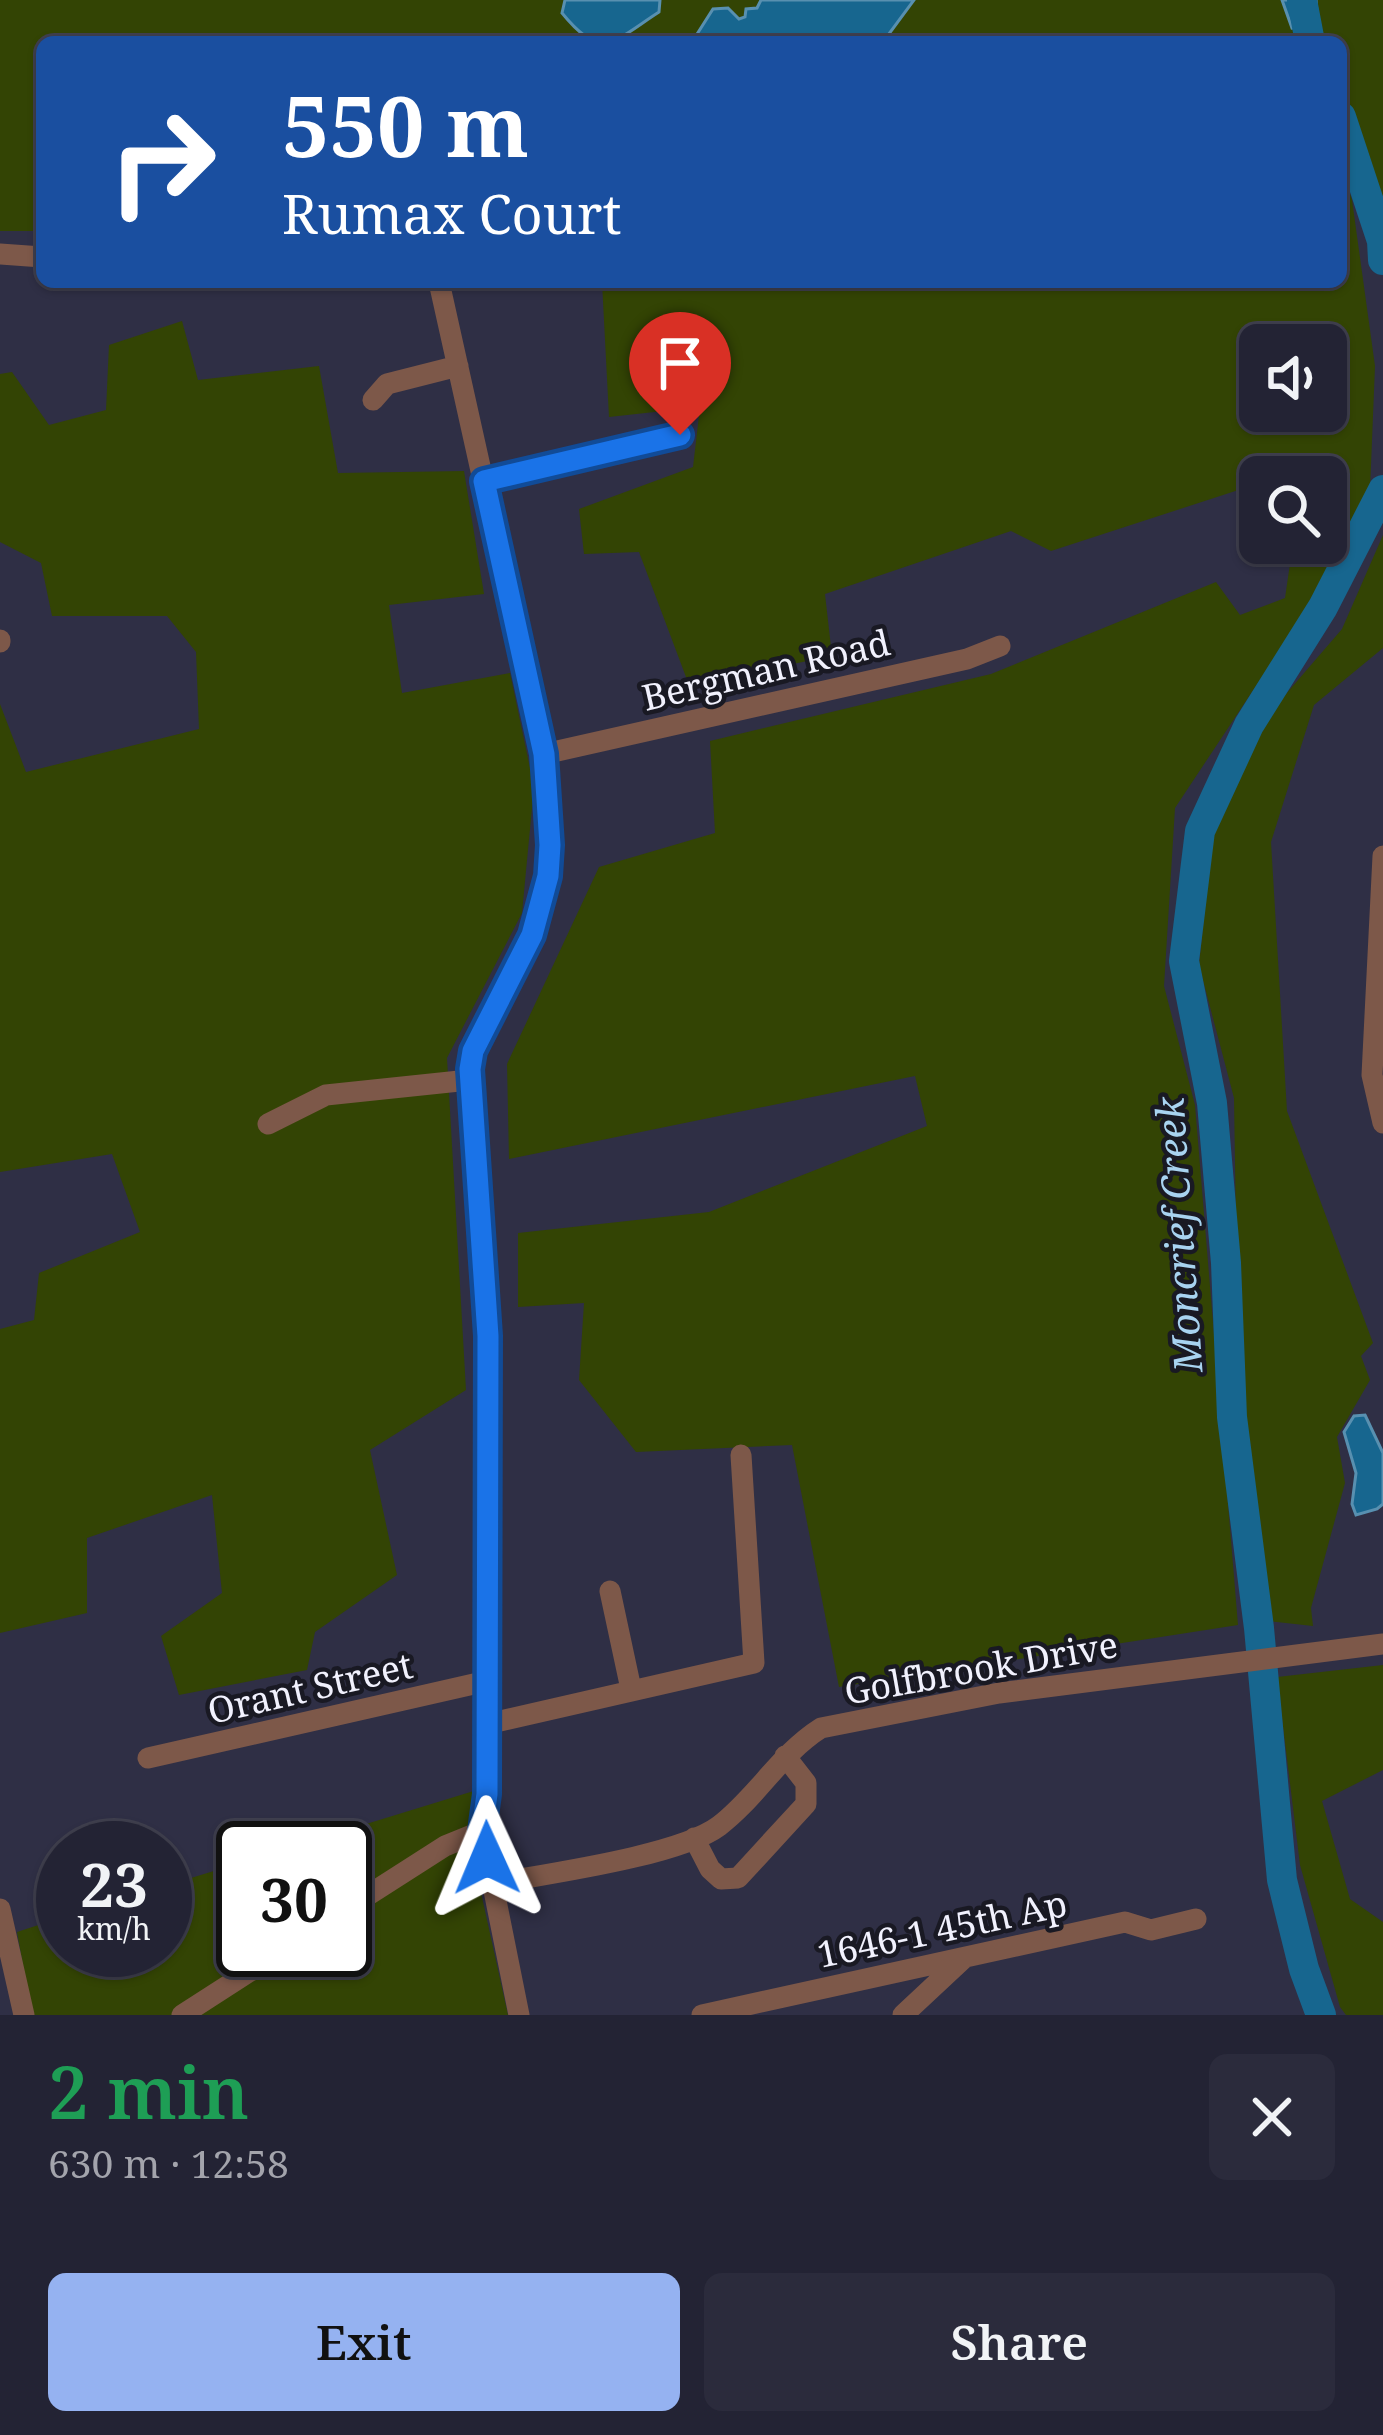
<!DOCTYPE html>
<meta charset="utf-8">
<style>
body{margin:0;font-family:"Noto Serif",serif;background:#2b2b3c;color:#f1f3f6;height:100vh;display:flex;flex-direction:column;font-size:45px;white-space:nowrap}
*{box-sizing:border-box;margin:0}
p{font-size:39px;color:#a3a4ac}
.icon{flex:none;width:66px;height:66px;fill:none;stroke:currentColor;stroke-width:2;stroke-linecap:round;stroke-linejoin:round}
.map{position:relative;height:2015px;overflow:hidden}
.details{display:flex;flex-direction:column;background:#232334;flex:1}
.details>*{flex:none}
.top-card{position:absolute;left:36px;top:36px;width:1311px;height:252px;border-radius:18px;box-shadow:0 3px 9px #0004,0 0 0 3px #40404f;background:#1a4fa0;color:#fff;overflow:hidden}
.fabs{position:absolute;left:1239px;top:324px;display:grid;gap:24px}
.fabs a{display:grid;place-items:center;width:108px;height:108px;border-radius:18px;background:#232334;box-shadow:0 3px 9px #0004,0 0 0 3px #40404f;font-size:60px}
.speed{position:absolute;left:36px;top:1821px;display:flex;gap:24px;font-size:60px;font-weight:700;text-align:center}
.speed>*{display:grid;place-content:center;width:156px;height:156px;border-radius:50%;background:#232334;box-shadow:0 3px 9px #0004,0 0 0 3px #40404f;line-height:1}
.speed small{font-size:30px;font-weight:400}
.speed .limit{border:6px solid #111;border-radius:18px;background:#fff;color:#111}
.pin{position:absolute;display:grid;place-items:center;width:102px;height:102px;color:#fff;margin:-123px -51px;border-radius:50% 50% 50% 0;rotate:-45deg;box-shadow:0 0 12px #0007}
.pin .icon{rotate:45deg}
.me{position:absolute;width:132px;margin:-66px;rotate:359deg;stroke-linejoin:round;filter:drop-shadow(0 0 9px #0008)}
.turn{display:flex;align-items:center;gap:42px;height:252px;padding:0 48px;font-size:54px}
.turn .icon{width:156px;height:156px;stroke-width:2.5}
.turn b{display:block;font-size:84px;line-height:102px}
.round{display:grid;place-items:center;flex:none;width:126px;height:126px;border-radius:18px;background:#2b2b3c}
.summary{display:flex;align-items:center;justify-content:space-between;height:204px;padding:0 48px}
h1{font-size:72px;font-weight:600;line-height:90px;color:#1e9e55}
.cta{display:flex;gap:24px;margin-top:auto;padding:24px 48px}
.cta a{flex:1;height:138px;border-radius:18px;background:#95b2f1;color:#111;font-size:48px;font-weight:600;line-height:138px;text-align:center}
.cta a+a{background:#2b2b3c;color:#f1f3f6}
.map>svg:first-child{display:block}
</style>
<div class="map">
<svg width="1383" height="2015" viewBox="0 0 1383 2015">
<rect width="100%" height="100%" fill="#2f2f45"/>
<path fill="#334404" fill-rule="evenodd" d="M0 0H565L563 13 590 42H42V231H0Z
M660 0H761L757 8 739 19 713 9 692 42H612L658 12Z
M914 0H1282L1297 42H883Z
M1316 0H1383V199L1341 87V42H1324Z
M1341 168 1352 200 1375 366 1370 490 1297 624 1175 808 1164 986 1195 1105 1238 1625 839 1687 792 1445 636 1452 579 1380 584 1303 518 1307V1233L709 1212 927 1126 915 1076 509 1159 507 1064 599 867 715 833 710 741 991 674 1216 582 1240 615 1285 598 1293 543H1326V477H1260V483L1051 551 1011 531 825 594 832 656 689 685 639 552 584 554 579 509 693 467 700 407 609 417 602 282H1341ZM1260 345H1326V411H1260Z
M182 321 198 380 319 366 338 473 464 471 484 594 389 605 402 693 510 673 534 787 522 913 447 1058 466 1390 370 1450 397 1575 315 1632 307 1670 179 1695 161 1636 222 1593 212 1495 87 1538V1613L0 1633V1329L34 1320 39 1273 140 1232 112 1154 0 1172V704L26 772 199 729 196 652 167 616H52L41 563 0 542V374L12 372 49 425 106 410 109 345Z
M1383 535V648L1314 705 1271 842 1287 1111 1373 1343 1361 1356 1370 1380 1337 1437 1345 1483 1311 1608 1313 1626 1268 1621 1239 1419 1234 1098 1199 965 1213 832 1273 709 1342 629Z
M1383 1665V1770L1322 1801 1350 1899 1383 1922V2015H1346L1340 2007 1300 1865 1277 1677Z
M477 1790 474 1861 508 2015H32L17 1932 63 1917V1950H165V1886L243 1862V1950H345V1848H288Z"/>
<path fill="#17668f" stroke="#5890b0" stroke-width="3" d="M565 0H660L659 12C614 41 602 62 562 13Z
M761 0H914L883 42H692L713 9 728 8 739 19 745 17 746 9 757 8Z
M1282 0H1316L1318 25 1292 28Z
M1365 1415 1383 1453V1504L1377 1509 1356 1515 1352 1504 1356 1473 1344 1432 1354 1416Z"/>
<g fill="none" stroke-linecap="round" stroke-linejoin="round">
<path stroke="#17668f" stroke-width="30" d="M1302 0 1310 42
M1341 117 1382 241 1383 260
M1321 2015 1304 1969 1282 1880 1259 1628 1232 1417 1226 1263 1212 1103 1184 961 1200 831 1249 725 1323 607 1383 490"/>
<path stroke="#7d5849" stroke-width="21" d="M0 254 42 257
M439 282 544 754 550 845 541 912 481 1033 469 1069 488 1336 487 1794 482 1831 519 2015
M373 400 387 384 458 366
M484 481 680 435
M0 640V642
M544 754 967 659 1000 646
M1383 856 1372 1075 1383 1123
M268 1124 326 1095 469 1080
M610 1591 631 1689
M487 1724 754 1663 741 1455
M148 1758 487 1681
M694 1838 710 1869 721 1879 738 1878 806 1804V1783L785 1756
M492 1884C545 1874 679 1856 719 1826 757 1797 780 1754 821 1728L999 1693 1383 1644
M0 1909 24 2015
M345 1910 445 1846 482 1831
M182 2015 283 1950
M702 2015 1125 1922 1151 1930 1196 1919
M903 2015 964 1958"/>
</g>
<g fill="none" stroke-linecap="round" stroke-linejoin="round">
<g stroke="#114b97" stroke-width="30">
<path id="route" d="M487 1858 482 1831 487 1794 488 1336 470 1069 473 1051 532 935 548 876 550 845 544 754 484 481 680 435"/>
</g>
<use href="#route" stroke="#1a73e8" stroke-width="21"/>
</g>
<g text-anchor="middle" stroke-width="9" stroke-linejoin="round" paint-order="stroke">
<g font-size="36" fill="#f1f1fd" stroke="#191923">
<text transform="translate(766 670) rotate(-13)" y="13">Bergman Road</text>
<text transform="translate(981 1668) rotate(-10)" y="13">Golfbrook Drive</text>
<text transform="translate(310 1688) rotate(-13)" y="13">Orant Street</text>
<text transform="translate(942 1929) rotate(-12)" y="13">1646-1 45th Ap</text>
</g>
<g font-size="39" font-style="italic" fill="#a8d3f0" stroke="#191923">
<text transform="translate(1179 1235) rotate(-94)" y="14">Moncrief Creek</text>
</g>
</g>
</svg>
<div class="fabs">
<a><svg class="icon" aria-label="sound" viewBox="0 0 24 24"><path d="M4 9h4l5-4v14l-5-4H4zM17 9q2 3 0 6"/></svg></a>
<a><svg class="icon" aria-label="search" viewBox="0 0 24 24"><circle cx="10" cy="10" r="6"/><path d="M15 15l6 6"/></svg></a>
</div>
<div class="speed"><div>23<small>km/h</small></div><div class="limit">30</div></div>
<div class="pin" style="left:680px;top:435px;background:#d93025"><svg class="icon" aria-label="arrive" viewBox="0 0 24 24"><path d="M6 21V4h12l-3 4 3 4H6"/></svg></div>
<svg class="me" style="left:487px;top:1858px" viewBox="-20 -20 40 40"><path d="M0-17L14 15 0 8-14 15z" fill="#1a73e8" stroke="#fff" stroke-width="4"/></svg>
<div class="top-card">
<div class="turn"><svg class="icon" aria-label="right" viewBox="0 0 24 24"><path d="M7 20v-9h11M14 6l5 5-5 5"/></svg><div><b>550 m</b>Rumax Court</div></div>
</div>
</div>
<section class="details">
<div class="summary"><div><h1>2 min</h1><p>630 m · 12:58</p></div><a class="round"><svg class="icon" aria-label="close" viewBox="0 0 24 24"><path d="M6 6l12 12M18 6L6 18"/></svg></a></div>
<div class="cta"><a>Exit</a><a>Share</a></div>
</section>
